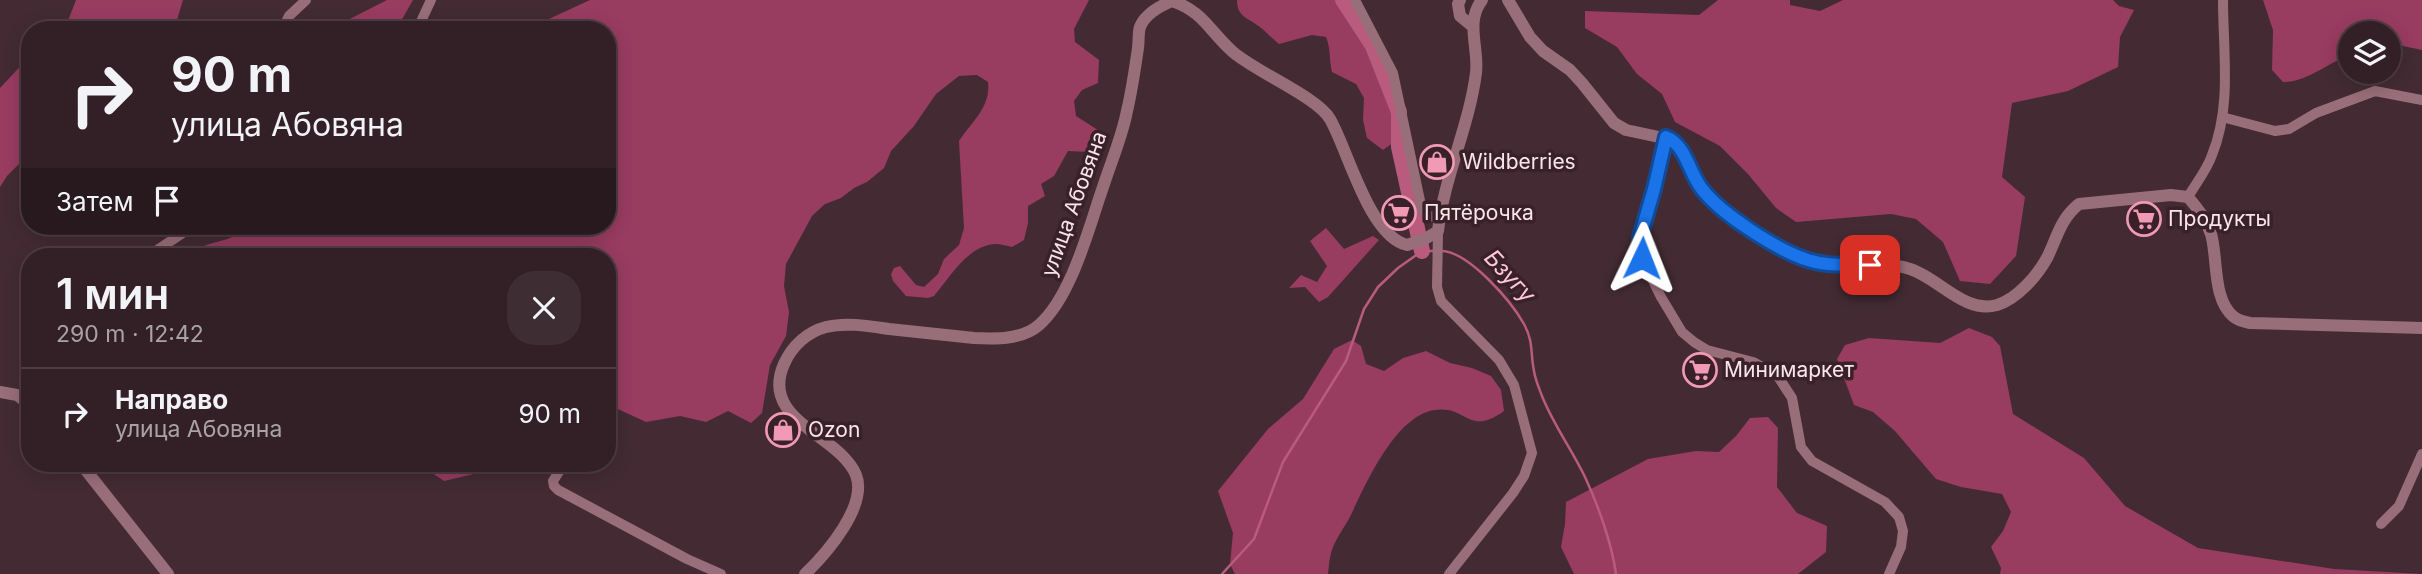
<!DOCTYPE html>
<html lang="ru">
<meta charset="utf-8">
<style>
body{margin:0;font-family:Inter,sans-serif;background:#3e2d32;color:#f1f3f6;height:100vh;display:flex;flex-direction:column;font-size:26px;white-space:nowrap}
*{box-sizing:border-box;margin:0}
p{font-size:23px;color:#a9a3a7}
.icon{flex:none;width:38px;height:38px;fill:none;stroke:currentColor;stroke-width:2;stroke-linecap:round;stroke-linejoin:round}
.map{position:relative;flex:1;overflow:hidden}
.details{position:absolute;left:21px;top:248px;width:595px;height:224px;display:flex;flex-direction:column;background:#332026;border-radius:28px;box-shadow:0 4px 18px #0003,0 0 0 2px #4e3e43}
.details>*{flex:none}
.guide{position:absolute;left:21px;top:21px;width:595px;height:214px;border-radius:28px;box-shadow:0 4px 18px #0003,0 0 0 2px #4e3e43;background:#332026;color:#f1f3f6;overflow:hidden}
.buttons{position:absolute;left:2338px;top:21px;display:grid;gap:14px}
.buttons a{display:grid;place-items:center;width:63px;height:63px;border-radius:50%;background:#332026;box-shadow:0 4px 18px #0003,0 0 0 2px #4e3e43;font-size:35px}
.pin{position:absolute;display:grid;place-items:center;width:60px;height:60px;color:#fff;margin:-30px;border-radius:14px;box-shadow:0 4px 10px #0006}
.me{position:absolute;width:77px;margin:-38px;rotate:2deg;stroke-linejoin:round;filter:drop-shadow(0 0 5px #0008)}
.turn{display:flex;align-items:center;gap:24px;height:147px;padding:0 35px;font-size:32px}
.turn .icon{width:91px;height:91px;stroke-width:2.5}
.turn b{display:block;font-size:49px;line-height:60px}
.then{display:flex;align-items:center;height:66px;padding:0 35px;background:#0003;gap:14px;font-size:26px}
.round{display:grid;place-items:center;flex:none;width:74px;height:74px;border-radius:28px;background:#3e2d32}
.overview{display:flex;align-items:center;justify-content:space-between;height:119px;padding:0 35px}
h1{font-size:42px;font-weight:600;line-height:52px}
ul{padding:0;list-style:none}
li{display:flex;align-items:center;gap:21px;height:91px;padding:0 35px;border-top:2px solid #4e3e43}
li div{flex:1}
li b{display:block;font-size:26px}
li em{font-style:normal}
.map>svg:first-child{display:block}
</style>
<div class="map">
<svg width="2422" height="574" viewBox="0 0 2422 574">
<rect width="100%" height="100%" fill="#442b33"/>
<path fill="#983c60" d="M76 0H183L174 30H57L69 18Z
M387 0H413L396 30H333L336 26Z
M590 0H1089L1074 29 1075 42 1099 60 1098 83 1082 90 1074 101 1076 116 1101 132 1104 143 1089 152 1068 151 1054 176 1041 184 1045 196 1028 206V223L1024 240 1012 247C1007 246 1001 244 996 244 968 245 950 277 934 296L928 298 906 296 893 281 891 274 894 268 900 266 916 285 924 287 938 274 944 259 959 245 964 228 959 141C972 121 991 107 988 82L977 75 959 76 936 94 914 126 891 151 884 168 867 182 854 188 841 198 825 204 812 216 786 264 784 286 789 312 786 336 770 365 762 413 751 423 728 411 706 422 680 416 646 422 607 404V257H187C202 239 233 245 247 226H607V30H525Z
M1237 0H1347C1378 46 1397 81 1401 137L1383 150 1367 138 1363 120 1364 98 1356 84 1332 72C1329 60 1331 49 1326 37L1312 35 1279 44C1271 38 1265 30 1257 25 1246 17 1237 16 1237 0Z
M1718 0H1790V5L1820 11 1843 0H2113L2119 6 2134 10 2120 37 2118 67 2068 91 2012 103 2002 177 2025 197 2016 256 1990 284 1960 281 1943 242 1916 219 1891 214 1796 222 1776 208 1748 174 1720 146 1675 122 1662 94 1637 74 1617 47 1585 28V11L1699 15Z
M2263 0H2422V50L2389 43V33H2350V55C2327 63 2308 82 2283 82L2272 70 2273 30Z
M30 56V153L7 176 0 187V88Z
M1326 228 1344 249 1373 236 1379 240 1328 297 1319 302 1305 287 1289 288 1301 275 1317 282 1327 266 1310 241Z
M1969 328 1992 337 2000 346 2013 414 2084 458 2125 506 2198 548 2334 569 2422 574H2000L2001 568 1991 547 2003 531 2011 512 2002 494 1961 487 1936 479 1895 431 1873 412 1854 405 1837 359 1845 345 1869 338 1940 343Z
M1352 340 1361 346 1366 364 1384 371 1403 358 1426 351 1450 363 1472 368 1491 376 1501 390 1504 411C1468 437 1467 405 1435 410 1396 415 1366 483 1351 515 1345 527 1335 539 1331 553 1329 560 1329 567 1328 574H1235L1230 564 1233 533 1218 491 1268 429 1303 399 1334 349Z
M1768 417 1778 428 1777 487 1797 513 1827 526 1826 552 1798 574H1574L1561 547 1565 524 1566 502 1648 459 1696 451 1719 452 1736 436 1750 418Z
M419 464H493L482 472 444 481Z"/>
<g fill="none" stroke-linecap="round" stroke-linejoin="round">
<path stroke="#b95b7d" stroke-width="2.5" d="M1442 251C1469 252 1511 301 1524 324 1534 343 1530 352 1534 371 1535 379 1539 388 1542 396 1553 424 1572 450 1585 477 1598 505 1612 544 1616 574
M1222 574 1254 539 1283 462 1346 361 1364 309 1378 287 1398 268 1422 251H1435"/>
<path stroke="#b95b7d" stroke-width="16" d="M1343 0 1373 46 1399 112V147L1422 251"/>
<path stroke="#996e7b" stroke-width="10" d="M1355 0 1393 73 1422 210 1428 216 1440 217
M282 30 289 16 306 0
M417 30 431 0
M2222 117 2275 131 2289 129 2316 113 2375 91 2422 100
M1666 137 1654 189 1640 237 1642 258 1661 297 1682 332 1694 342 1707 350 1753 362 1777 375 1792 398 1801 447 1812 461 1885 502 1899 517 1903 531 1901 547 1889 574
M2188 197C2196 183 2207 170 2212 155 2232 106 2223 52 2223 0
M1438 231 1437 287 1441 301 1499 360 1514 385 1532 453 1524 476 1513 493 1449 574
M147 257 193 226
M564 464 553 481 554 486 558 490 687 559 721 574
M2381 524 2399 506 2422 454"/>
<path stroke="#996e7b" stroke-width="12" d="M1460 0 1458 4 1460 16 1472 26
M1508 0 1530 37 1543 51 1570 70 1582 83 1614 123 1626 130 1673 140C1687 154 1690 175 1703 191 1726 219 1789 258 1825 264 1852 268 1883 260 1910 269 1939 278 1964 314 1997 305 2017 299 2037 276 2047 258 2057 238 2060 219 2079 204L2171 195 2188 197C2198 209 2206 219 2211 234 2218 257 2212 300 2234 317 2238 320 2245 322 2250 323L2422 328
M0 392 17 395 30 405
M81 464 168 574
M805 574C826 554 868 506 856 475 839 434 759 421 784 364 792 346 807 332 826 327 846 322 869 326 889 329 917 332 946 335 974 338 995 339 1022 340 1039 325 1072 296 1089 227 1103 187 1111 162 1122 137 1127 111 1132 90 1135 69 1138 48 1139 42 1138 33 1140 27 1145 14 1160 6 1172 1 1203 11 1210 32 1233 52 1256 72 1317 97 1330 119 1348 150 1369 236 1407 245L1425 239 1438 231C1444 177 1469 127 1476 73 1479 48 1465 22 1482 0"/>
</g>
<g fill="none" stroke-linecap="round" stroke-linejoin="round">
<g stroke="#114b97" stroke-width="18">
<path id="route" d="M1642 258 1640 237 1654 189 1666 137C1686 145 1689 173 1702 189 1721 214 1776 249 1805 259 1826 267 1849 264 1870 265"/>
</g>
<use href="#route" stroke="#1a73e8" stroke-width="12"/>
</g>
<defs>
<g id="shop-ring" transform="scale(1.75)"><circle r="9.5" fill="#3a2129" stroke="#f09ab6" stroke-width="1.5"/><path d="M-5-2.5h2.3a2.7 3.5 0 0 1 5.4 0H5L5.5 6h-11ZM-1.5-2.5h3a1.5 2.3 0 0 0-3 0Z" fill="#f09ab6"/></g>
<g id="supermarket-ring" transform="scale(1.75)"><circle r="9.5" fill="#3a2129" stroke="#f09ab6" stroke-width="1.5"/><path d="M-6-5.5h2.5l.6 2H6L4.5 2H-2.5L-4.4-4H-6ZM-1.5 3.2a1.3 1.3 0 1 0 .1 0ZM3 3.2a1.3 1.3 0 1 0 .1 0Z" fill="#f09ab6"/></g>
</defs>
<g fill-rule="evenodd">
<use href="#shop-ring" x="1437" y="162"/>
<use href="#supermarket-ring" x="1399" y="213"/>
<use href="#supermarket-ring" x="2144" y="219"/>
<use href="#supermarket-ring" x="1700" y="370"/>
<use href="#shop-ring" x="783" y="430"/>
</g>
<g text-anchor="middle" stroke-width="7" stroke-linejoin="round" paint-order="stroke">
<g font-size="21" fill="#f8e6eb" stroke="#3a2129" text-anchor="start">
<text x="1462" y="169">Wildberries</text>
<text x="1424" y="220">Пятёрочка</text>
<text x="2168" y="226">Продукты</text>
<text x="1724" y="377">Минимаркет</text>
<text x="808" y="437">Ozon</text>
</g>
<g font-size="21" fill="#f8e6eb" stroke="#3a2129">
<text transform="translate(1074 204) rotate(-70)" y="7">улица Абовяна</text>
</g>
<g font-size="23" font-style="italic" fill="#fdc9d8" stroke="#3a2129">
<text transform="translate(1510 276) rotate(47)" y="8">Бзугу</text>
</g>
</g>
</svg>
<div class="buttons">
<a><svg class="icon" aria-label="layers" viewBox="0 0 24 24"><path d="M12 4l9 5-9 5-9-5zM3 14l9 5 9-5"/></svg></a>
</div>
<div class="pin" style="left:1870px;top:265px;background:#d93025"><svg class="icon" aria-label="arrive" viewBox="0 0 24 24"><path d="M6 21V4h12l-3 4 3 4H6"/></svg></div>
<svg class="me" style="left:1642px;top:258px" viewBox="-20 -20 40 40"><path d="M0-17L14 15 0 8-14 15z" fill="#1a73e8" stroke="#fff" stroke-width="4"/></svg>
<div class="guide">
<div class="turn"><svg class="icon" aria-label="right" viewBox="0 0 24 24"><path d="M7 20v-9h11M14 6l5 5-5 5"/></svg><div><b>90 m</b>улица Абовяна</div></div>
<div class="then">Затем<svg class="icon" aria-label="arrive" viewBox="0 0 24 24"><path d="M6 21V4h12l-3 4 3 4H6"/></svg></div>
</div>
<section class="details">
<div class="overview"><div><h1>1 мин</h1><p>290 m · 12:42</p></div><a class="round"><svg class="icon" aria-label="close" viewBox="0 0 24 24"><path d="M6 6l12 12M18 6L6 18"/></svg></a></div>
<ul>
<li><svg class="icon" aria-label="right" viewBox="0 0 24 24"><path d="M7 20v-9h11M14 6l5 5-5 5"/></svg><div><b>Направо</b><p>улица Абовяна</p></div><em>90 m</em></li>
</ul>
</section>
</div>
